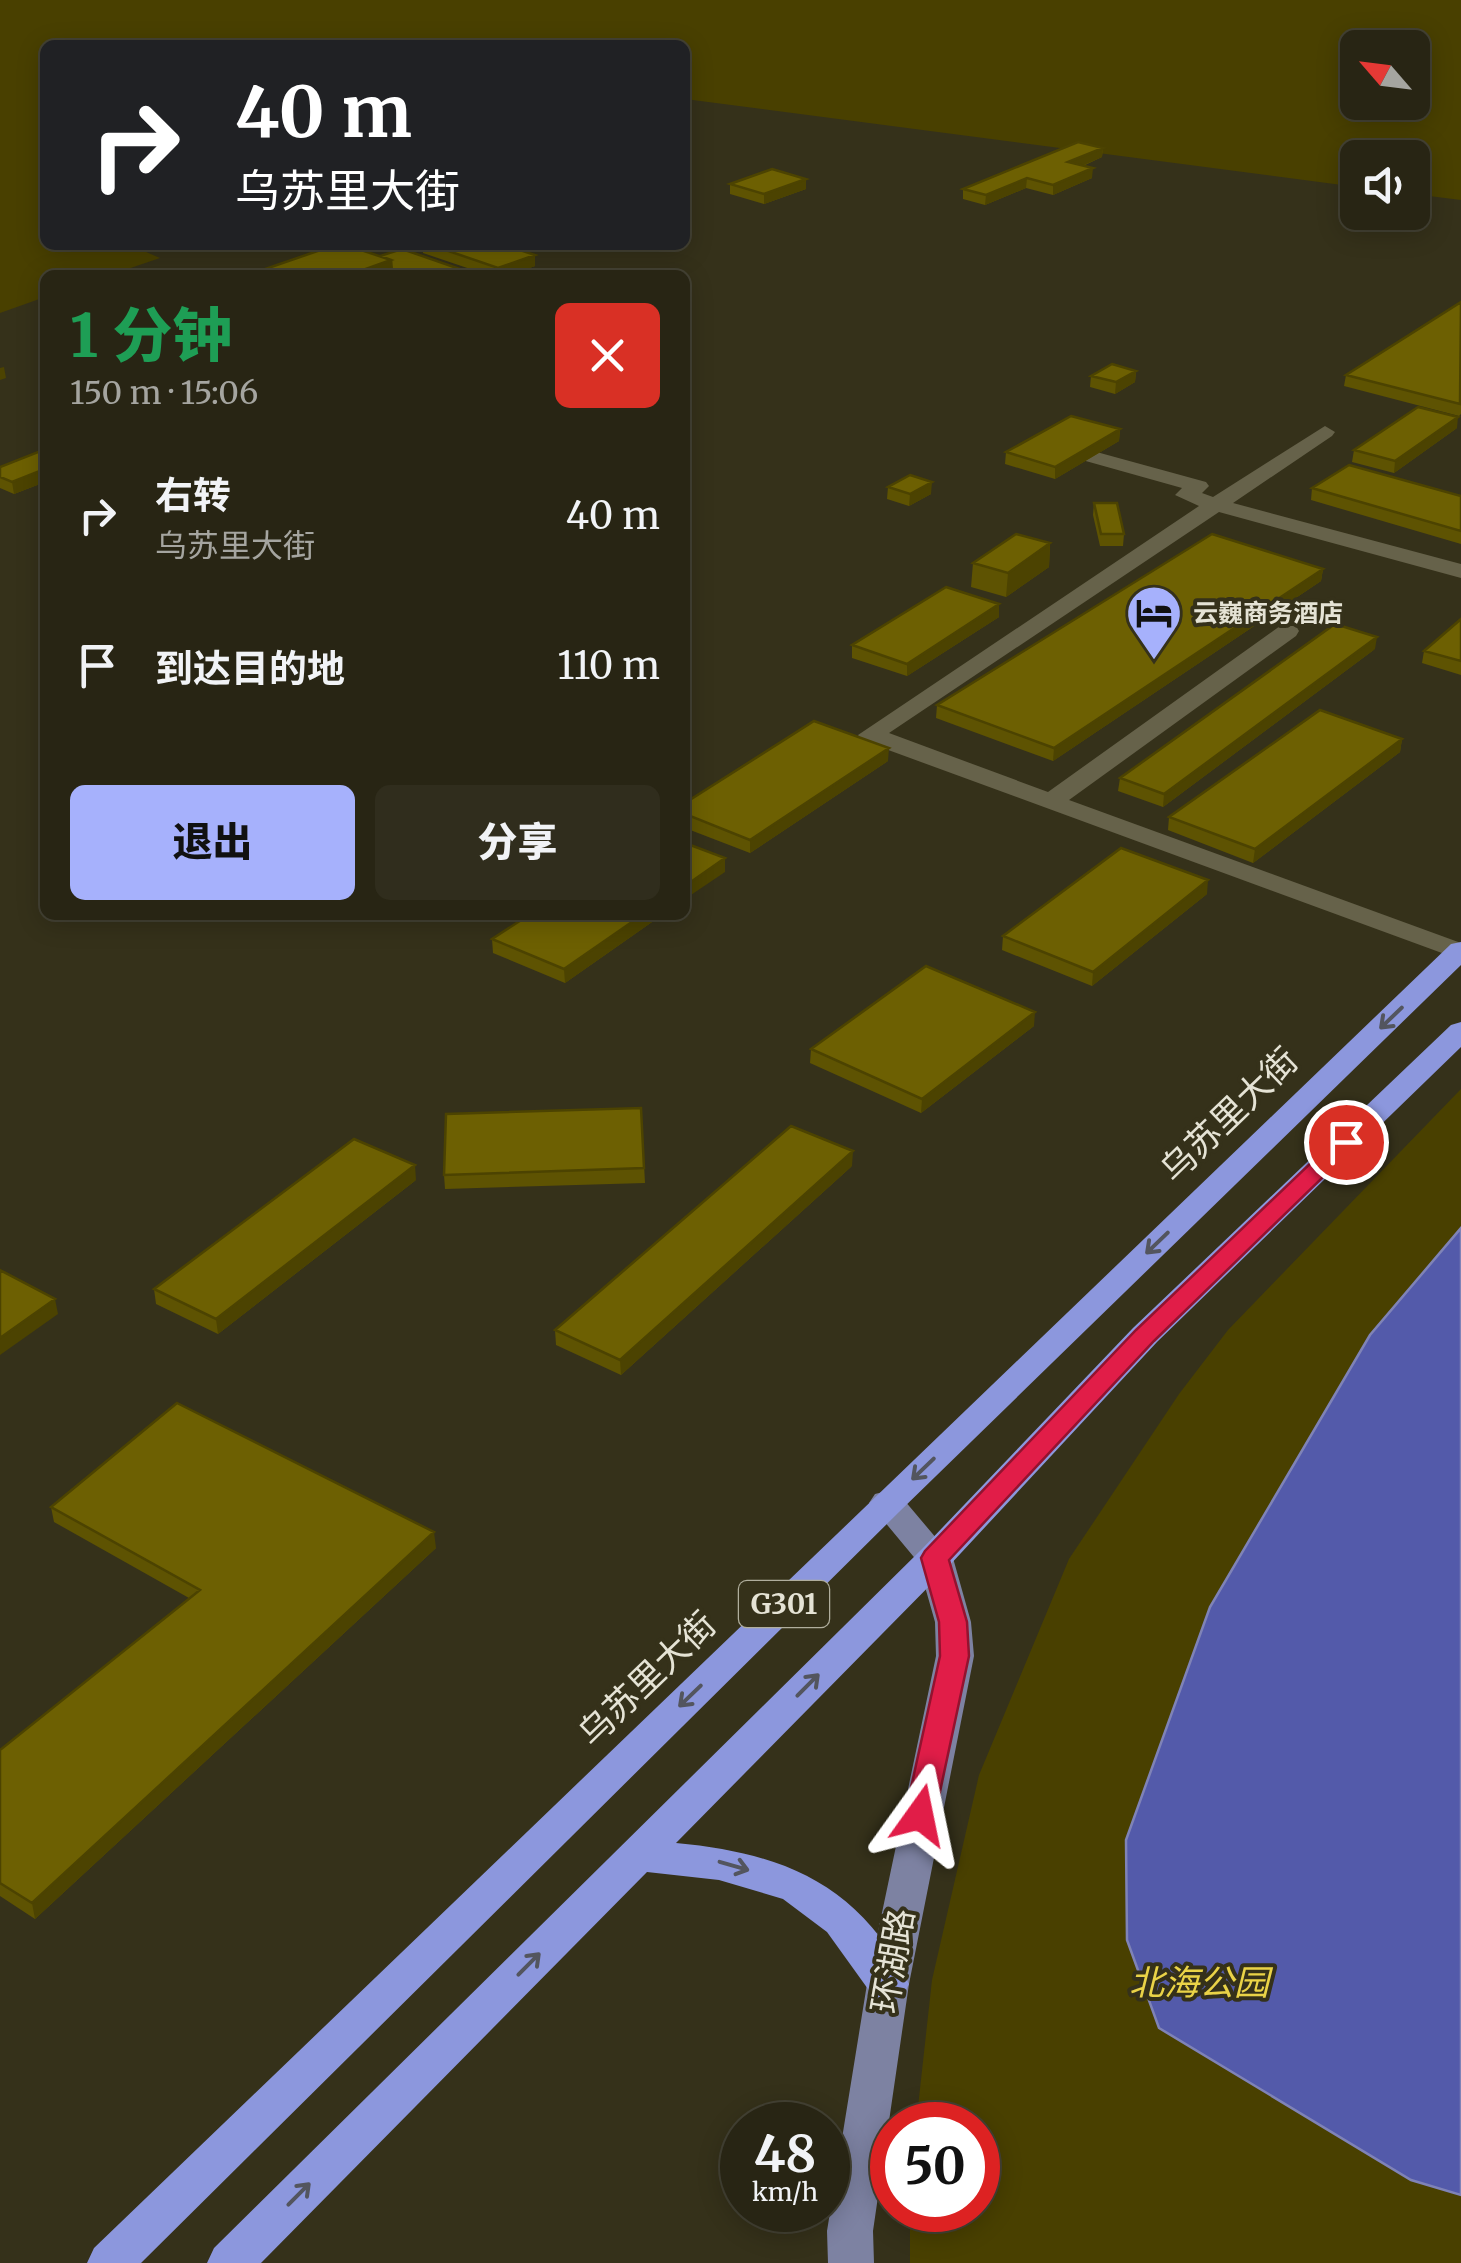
<!DOCTYPE html>
<html lang="zh">
<meta charset="utf-8">
<style>
body{margin:0;font-family:Merriweather,"Noto Sans SC",serif;background:#302d1d;color:#f1f3f6;height:100vh;display:flex;flex-direction:column;font-size:38px;white-space:nowrap}
*{box-sizing:border-box;margin:0}
p{font-size:32px;color:#a5a5a0}
.icon{flex:none;width:55px;height:55px;fill:none;stroke:currentColor;stroke-width:2;stroke-linecap:round;stroke-linejoin:round}
.map{position:relative;flex:1;overflow:hidden}
.sheet{position:absolute;left:40px;top:270px;width:650px;height:650px;display:flex;flex-direction:column;background:#282514;border-radius:15px;box-shadow:0 5px 25px #0003,0 0 0 2px #444234}
.sheet>*{flex:none}
.top-card{position:absolute;left:40px;top:40px;width:650px;height:210px;border-radius:15px;box-shadow:0 5px 25px #0003,0 0 0 2px #444234;background:#202124;color:#fff;overflow:hidden}
.needle{width:65px;rotate:298deg}
.buttons{position:absolute;left:1340px;top:30px;display:grid;gap:20px}
.buttons a{display:grid;place-items:center;width:90px;height:90px;border-radius:15px;background:#282514;box-shadow:0 5px 25px #0003,0 0 0 2px #444234;font-size:50px}
.speed{position:absolute;left:720px;top:2102px;display:flex;gap:20px;font-size:50px;font-weight:700;text-align:center}
.speed>*{display:grid;place-content:center;width:130px;height:130px;border-radius:50%;background:#282514;box-shadow:0 5px 25px #0003,0 0 0 2px #444234;line-height:1}
.speed small{font-size:25px;font-weight:400}
.speed .limit{border:15px solid #d22;background:#fff;color:#111}
.pin{position:absolute;display:grid;place-items:center;width:85px;height:85px;color:#fff;margin:-42px;border:5px solid #fff;border-radius:50%;box-shadow:0 2px 10px #0007}
.me{position:absolute;width:110px;margin:-55px;rotate:12deg;stroke-linejoin:round;filter:drop-shadow(0 0 8px #0008)}
.turn{display:flex;align-items:center;gap:35px;height:210px;padding:0 30px;font-size:45px}
.turn .icon{width:130px;height:130px;stroke-width:2.5}
.turn b{display:block;font-size:70px;line-height:85px}
.round{display:grid;place-items:center;flex:none;width:105px;height:105px;border-radius:15px;background:#302d1d}
.head{display:flex;align-items:center;justify-content:space-between;height:170px;padding:0 30px}
h1{font-size:60px;font-weight:800;line-height:75px;color:#1e9e55}
.button{display:flex;gap:20px;margin-top:auto;padding:20px 30px}
.button a{flex:1;height:115px;border-radius:15px;background:#a6b1fc;color:#111;font-size:40px;font-weight:800;line-height:115px;text-align:center}
.button a+a{background:#302d1d;color:#f1f3f6}
ul{padding:0;list-style:none}
li{display:flex;align-items:center;gap:30px;height:150px;padding:0 30px}
li div{flex:1}
li b{display:block;font-size:38px}
li em{font-style:normal}
.map>svg:first-child{display:block}
</style>
<div class="map">
<svg width="1461" height="2263" viewBox="0 0 1461 2263">
<rect width="100%" height="100%" fill="#35311a"/>
<path fill="#494000" fill-rule="evenodd" d="M0 0H1461V200L1413 194 1412 158H1358L1357 187 685 99V45H45V245H130L160 258 110 275H45V297L0 313ZM1358 48H1412V102H1358Z
M1461 1089V2263H910V2210H978V2125H916L932 1980 979 1775 1069 1559 1179 1394 1228 1330Z"/>
<path fill="#535aaa" stroke="#7f83b7" stroke-width="2.5" d="M1461 1228V2195L1411 2180 1159 2028 1127 1940 1126 1840 1210 1607 1370 1335Z"/>
<g fill="none" stroke-linecap="round" stroke-linejoin="round">
<path fill="#66624a" fill-rule="evenodd" d="M1325 426 1335 432 1332 436 1233 503 1461 564V578L1219 512 889 733 1048 792 1280 626H1296L1299 631 1296 636 1069 800 1461 943V960L861 740 858 735 1199 506 1175 495 1182 488 1075 458V450L1082 448 1206 482 1209 486 1202 493 1213 497Z"/>
<path fill="#7d82a2" fill-rule="evenodd" d="M887 1491 899 1494 953 1558 971 1622 974 1656 909 1984 873 2231 874 2263H828L827 2231 867 1984 936 1656 935 1622 918 1562 869 1503 875 1494Z"/>
<path fill="#8c97dd" fill-rule="evenodd" d="M1461 942V965L899 1512 141 2263H87L94 2248 1451 944Z
M1461 1022V1047L1157 1342 948 1567 676 1843C783 1853 859 1884 909 1984L903 1996 888 2001 873 1996 827 1932 783 1899 719 1880 647 1872 261 2263H207L214 2248 922 1549 1133 1328 1451 1025Z"/>
</g>
<path fill="#5e5302" d="M1103 148 1102 157 1083 166 1092 178 1053 195 1026 188 985 205 963 199V189Z
M730 184 806 189 764 204 730 194Z
M423 245H504L535 255V266L510 275H488L423 253Z
M1461 302V414L1459 416 1344 386 1346 375Z
M1136 371 1135 382 1115 394 1090 387 1091 376Z
M1457 428 1394 473 1352 462 1354 450Z
M1120 429 1119 441 1055 479 1005 464 1006 452Z
M45 451V482L14 494 0 488V467Z
M888 487 931 494 909 506 887 499Z
M1312 488 1461 496V544L1311 500Z
M1094 503 1124 534 1123 546H1100L1093 515Z
M1050 543 1049 567 1006 597 971 587 973 563Z
M1323 569 1321 581 1053 761 936 718 937 705Z
M999 604V617L907 676 852 658V645Z
M1461 619V675L1422 663 1424 651Z
M1375 649 1163 807 1118 791 1120 778Z
M1402 739 1400 752 1253 863 1168 830 1169 817Z
M888 761 750 853 685 828V803Z
M1207 894 1092 986 1002 950 1003 936Z
M662 915 565 983 493 953 492 939Z
M1034 1026 921 1113 810 1063 811 1049Z
M641 1108 645 1183 445 1189 444 1175Z
M852 1166 621 1375 556 1345 555 1330Z
M416 1180 218 1334 156 1304 154 1289Z
M51 1507 436 1548 35 1919 0 1896V1750L189 1598 54 1522Z"/>
<path fill="#4c4301" d="M1103 148 1102 157 1068 172V162Z
M1093 168 1092 178 1053 195V185Z
M1027 178 1026 188 985 205 986 195Z
M806 179V189L764 204V194Z
M535 255V266L510 275H499L498 268Z
M391 260 392 275H349Z
M4 367 6 378 0 380V368Z
M1136 371 1135 382 1115 394 1116 382Z
M1458 417 1457 428 1394 473 1395 461Z
M1120 429 1119 441 1055 479V467Z
M45 469V482L14 494 12 482Z
M932 482 931 494 909 506 910 494Z
M1050 543 1049 567 1006 597 1008 573Z
M1323 569 1321 581 1053 761 1054 748Z
M999 604V617L907 676V664Z
M1377 637 1375 649 1163 807 1164 794Z
M1402 739 1400 752 1253 863 1255 849Z
M889 748 888 761 750 853V840Z
M725 858V872L685 899V886Z
M1208 880 1207 894 1092 986 1093 972Z
M642 915H662L565 983 564 969Z
M1035 1012 1034 1026 921 1113 922 1099Z
M853 1151 852 1166 621 1375 620 1360Z
M415 1165 416 1180 218 1334 216 1319Z
M55 1299 58 1314 0 1355V1338Z
M434 1532 436 1548 35 1919 32 1903Z"/>
<path fill="#6d6002" stroke="#4c4301" stroke-width="2.5" d="M1078 142 1103 148 1068 162 1093 168 1053 185 1027 178 986 195 963 189Z
M772 169 806 179 764 194 730 184Z
M335 245H346L391 260 349 275H248Z
M431 245H504L535 255 498 268Z
M402 249 477 275H403L392 271 391 260 380 256Z
M1461 302 1460 404 1346 375Z
M1112 364 1136 371 1116 382 1091 376Z
M1418 407 1458 417 1395 461 1354 450Z
M1071 416 1120 429 1055 467 1006 452Z
M43 450 45 451V469L12 482 0 477V467Z
M1349 465 1461 496V531L1312 488Z
M910 475 932 482 910 494 888 487Z
M1094 503H1117L1124 534H1101Z
M1016 534 1050 543 1008 573 973 563Z
M1212 534 1323 569 1054 748 937 705Z
M946 587 999 604 907 664 852 645Z
M1461 619V661L1424 651Z
M1335 624 1377 637 1164 794 1120 778Z
M1320 710 1402 739 1255 849 1169 817Z
M814 721 889 748 750 840 685 814V803Z
M685 843 725 858 685 886Z
M1121 848 1208 880 1093 972 1003 936Z
M529 915H642L564 969 492 939Z
M926 966 1035 1012 922 1099 811 1049Z
M641 1108 644 1168 444 1175 446 1114Z
M791 1126 853 1151 620 1360 555 1330Z
M354 1139 415 1165 216 1319 154 1289Z
M0 1270 55 1299 0 1338Z
M177 1403 434 1532 32 1903 0 1883V1750L200 1590 51 1507Z"/>
<defs><path id="oneway-shaft" d="M-6 0H5M1.5-3L5.5 0L1.5 3" fill="none" stroke-width="1.6" stroke-linecap="round" stroke-linejoin="round" transform="scale(2.5)"/></defs>
<g stroke="#53555e">
<use href="#oneway-shaft" transform="translate(1391 1018) rotate(136)"/>
<use href="#oneway-shaft" transform="translate(1157 1243) rotate(136)"/>
<use href="#oneway-shaft" transform="translate(923 1469) rotate(136)"/>
<use href="#oneway-shaft" transform="translate(808 1685) rotate(-45)"/>
<use href="#oneway-shaft" transform="translate(690 1696) rotate(136)"/>
<use href="#oneway-shaft" transform="translate(734 1866) rotate(16)"/>
<use href="#oneway-shaft" transform="translate(529 1964) rotate(-45)"/>
<use href="#oneway-shaft" transform="translate(299 2194) rotate(-45)"/>
</g>
<path fill="#e11d48" stroke="#92132f" stroke-width="2.5" d="M1346 1135 1354 1137 1357 1142 1354 1147 1154 1341 949 1560 967 1622 969 1656 935 1815 931 1823 920 1827 909 1823 905 1815 940 1656 939 1622 921 1558 925 1551 1136 1330 1338 1137Z"/>
<defs>
<g id="hotel-pin" transform="scale(2.875)"><path d="M0 17L-7.5 6A9.5 9.5 0 1 1 7.5 6Z" fill="#a6b1fc" stroke="#35311a"/><path d="M-6-4.5h1.5V1H6V5H4.5V3h-9V5H-6ZM-4 0a1.8 1.8 0 1 1 3.6 0ZM.5 0V-2.5h3Q6-2.5 6 0Z" fill="#111"/></g>
</defs>
<g fill-rule="evenodd">
<use href="#hotel-pin" x="1154" y="613"/>
</g>
<g text-anchor="middle" stroke-width="8" stroke-linejoin="round" paint-order="stroke">
<g font-size="25" font-weight="bold" fill="#e5e3d5" stroke="#35311a" text-anchor="start">
<text x="1193" y="622">云巍商务酒店</text>
</g>
<rect fill="#35311a" stroke="#b0ae9d" stroke-width="2.5" x="739" y="1581" width="90" height="46" rx="8"/>
<g font-size="28" font-weight="bold" fill="#e5e3d5">
<text x="784" y="1614">G301</text>
</g>
<g font-size="35" fill="#e5e3d5" stroke="#35311a">
<text transform="translate(1229 1115) rotate(-44)" y="12">乌苏里大街</text>
<text transform="translate(647 1679) rotate(-44)" y="12">乌苏里大街</text>
<text transform="translate(893 1961) rotate(-80)" y="12">环湖路</text>
</g>
<g font-size="35" font-style="italic" fill="#ead347" stroke="#35311a">
<text x="1199" y="1995">北海公园</text>
</g>
</g>
</svg>
<div class="buttons">
<a><svg class="needle" viewBox="-14 -14 28 28"><path d="M0-13l5 13h-10z" fill="#e53935"/><path d="M0 13l5-13h-10z" fill="#a5a5a0"/></svg></a>
<a><svg class="icon" aria-label="sound" viewBox="0 0 24 24"><path d="M4 9h4l5-4v14l-5-4H4zM17 9q2 3 0 6"/></svg></a>
</div>
<div class="speed"><div>48<small>km/h</small></div><div class="limit">50</div></div>
<div class="pin" style="left:1346px;top:1142px;background:#d93025"><svg class="icon" aria-label="arrive" viewBox="0 0 24 24"><path d="M6 21V4h12l-3 4 3 4H6"/></svg></div>
<svg class="me" style="left:920px;top:1815px" viewBox="-20 -20 40 40"><path d="M0-17L14 15 0 8-14 15z" fill="#e11d48" stroke="#fff" stroke-width="4"/></svg>
<div class="top-card">
<div class="turn"><svg class="icon" aria-label="right" viewBox="0 0 24 24"><path d="M7 20v-9h11M14 6l5 5-5 5"/></svg><div><b>40 m</b>乌苏里大街</div></div>
</div>
<section class="sheet">
<div class="head"><div><h1>1 分钟</h1><p>150 m · 15:06</p></div><a class="round" style="background:#d93025;color:#fff"><svg class="icon" aria-label="close" viewBox="0 0 24 24"><path d="M6 6l12 12M18 6L6 18"/></svg></a></div>
<ul>
<li><svg class="icon" aria-label="right" viewBox="0 0 24 24"><path d="M7 20v-9h11M14 6l5 5-5 5"/></svg><div><b>右转</b><p>乌苏里大街</p></div><em>40 m</em></li>
<li><svg class="icon" aria-label="arrive" viewBox="0 0 24 24"><path d="M6 21V4h12l-3 4 3 4H6"/></svg><div><b>到达目的地</b></div><em>110 m</em></li>
</ul>
<div class="button"><a>退出</a><a>分享</a></div>
</section>
</div>
